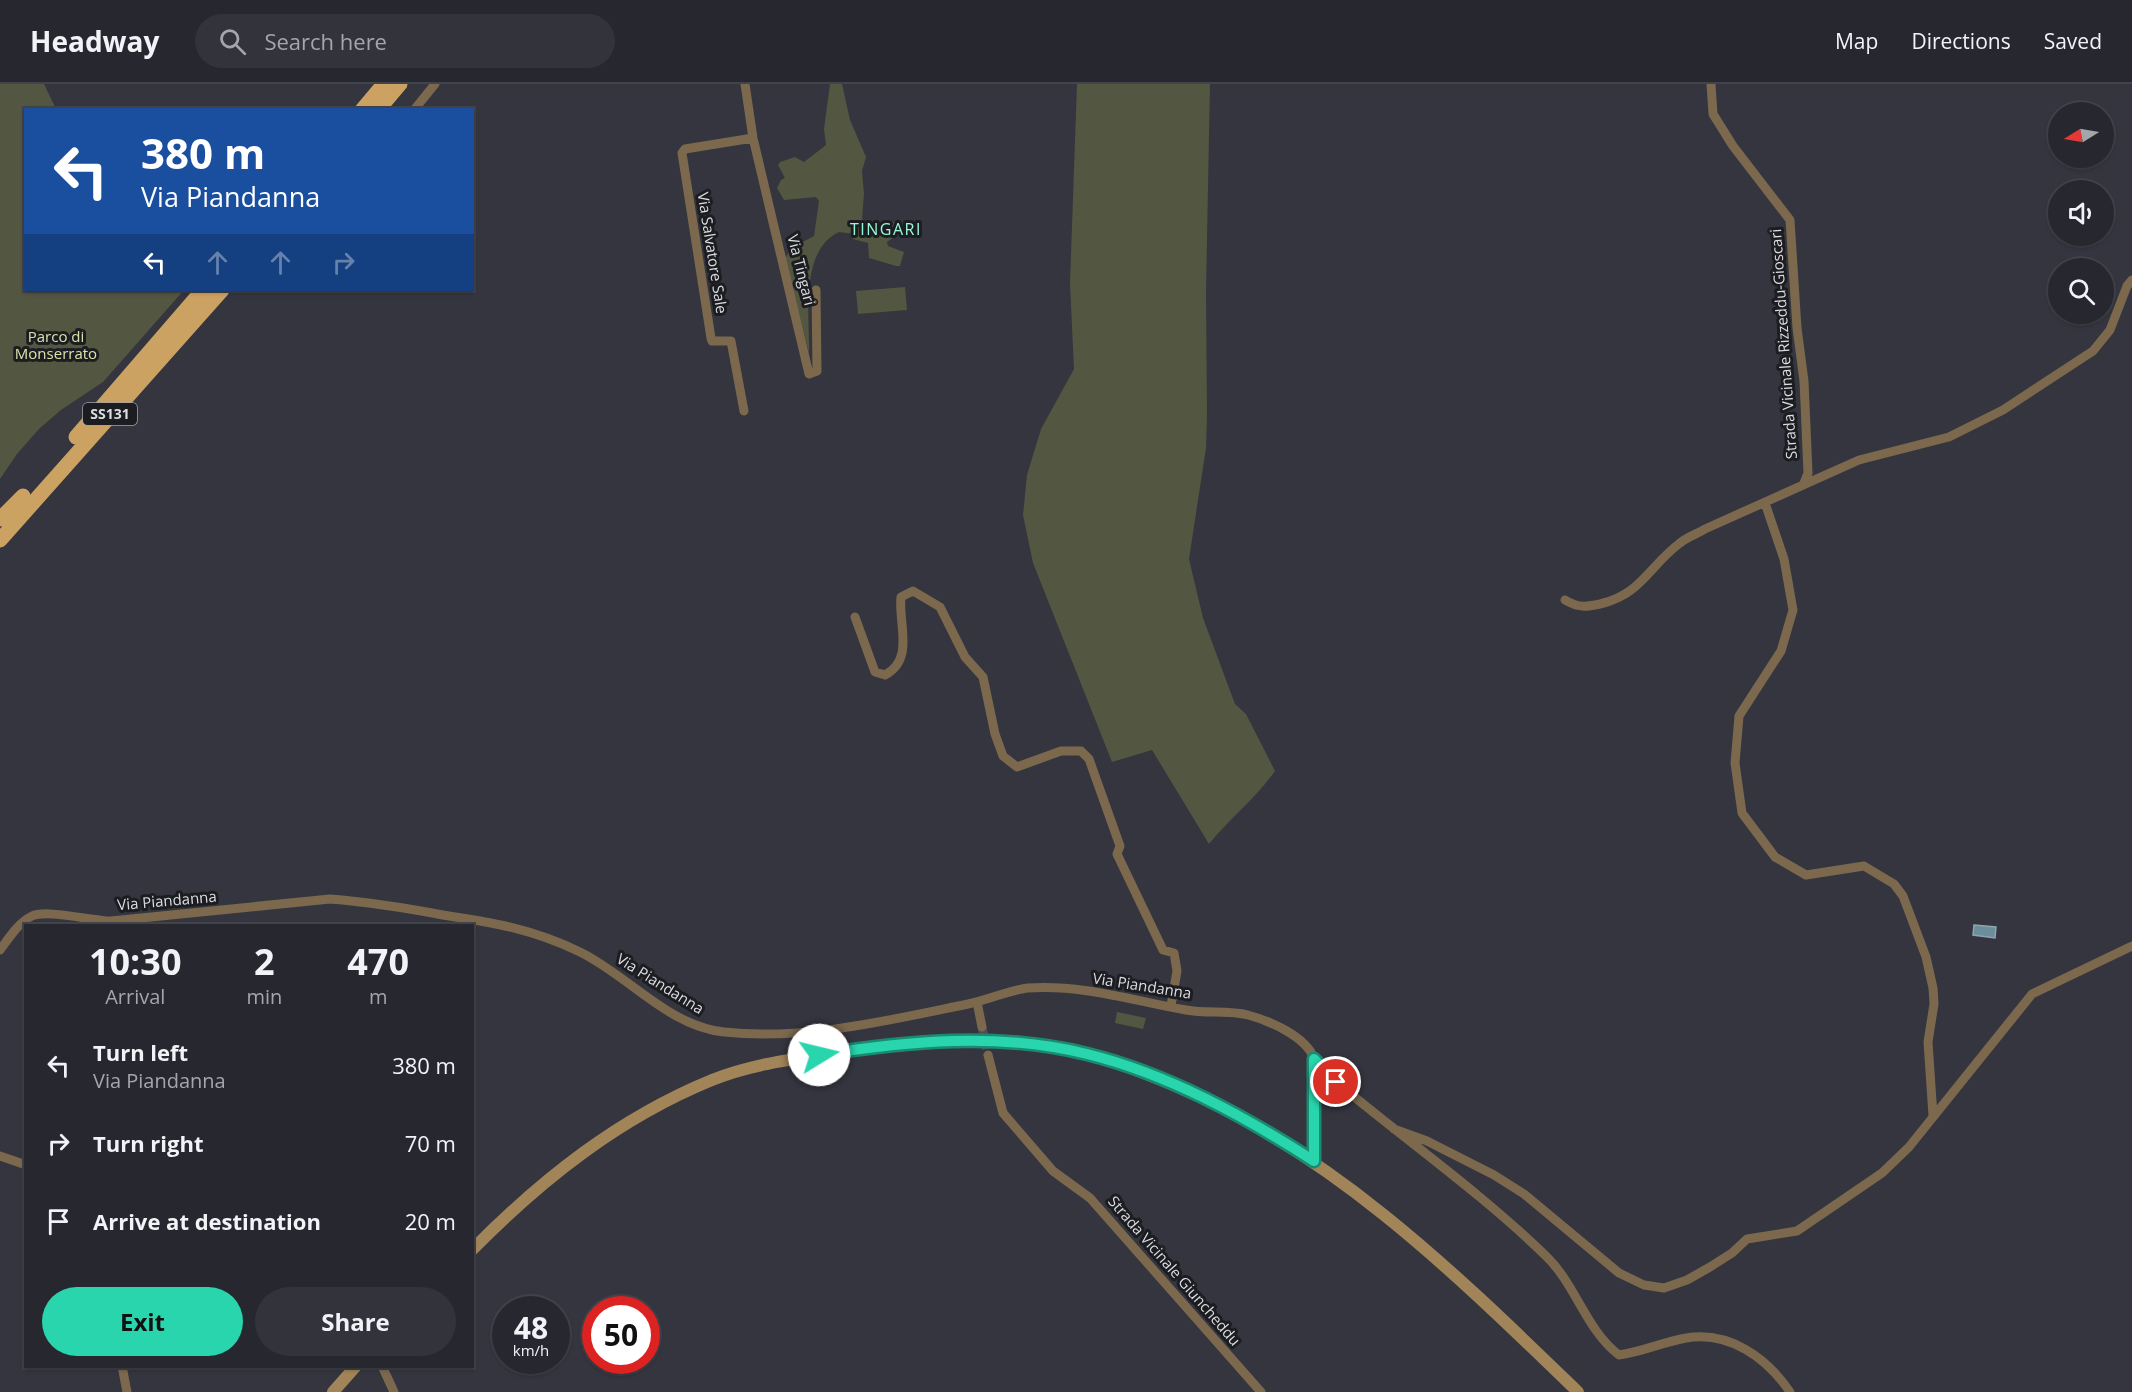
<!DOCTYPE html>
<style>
body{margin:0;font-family:"Open Sans",sans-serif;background:#33343b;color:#f1f3f6;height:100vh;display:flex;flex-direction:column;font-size:22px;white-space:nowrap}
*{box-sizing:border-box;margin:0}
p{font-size:20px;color:#a4a6aa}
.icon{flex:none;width:33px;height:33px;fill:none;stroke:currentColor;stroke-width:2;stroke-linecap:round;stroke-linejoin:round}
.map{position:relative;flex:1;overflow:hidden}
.side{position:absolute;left:24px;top:840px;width:450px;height:444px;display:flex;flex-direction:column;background:#27282f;border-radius:0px;box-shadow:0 2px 4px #0004,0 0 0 2px #43444b}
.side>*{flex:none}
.top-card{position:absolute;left:24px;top:24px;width:450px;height:183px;border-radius:0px;box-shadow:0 2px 4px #0004,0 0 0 2px #43444b;background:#1a4fa0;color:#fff;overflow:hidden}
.needle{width:39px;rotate:259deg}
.buttons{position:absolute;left:2048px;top:18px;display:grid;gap:12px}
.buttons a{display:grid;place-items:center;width:66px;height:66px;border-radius:50%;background:#27282f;box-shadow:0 2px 4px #0004,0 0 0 2px #43444b;font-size:30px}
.speed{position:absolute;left:492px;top:1212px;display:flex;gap:12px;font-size:30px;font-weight:700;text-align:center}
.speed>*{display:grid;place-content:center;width:78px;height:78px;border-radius:50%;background:#27282f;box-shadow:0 2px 4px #0004,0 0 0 2px #43444b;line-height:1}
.speed small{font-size:15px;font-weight:400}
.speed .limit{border:9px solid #d22;background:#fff;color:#111}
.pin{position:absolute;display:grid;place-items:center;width:51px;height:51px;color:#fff;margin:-26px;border:3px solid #fff;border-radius:50%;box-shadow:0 2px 6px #0007}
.me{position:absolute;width:66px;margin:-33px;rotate:81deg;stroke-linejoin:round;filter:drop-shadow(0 0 4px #0008)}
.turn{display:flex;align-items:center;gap:21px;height:126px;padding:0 18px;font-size:27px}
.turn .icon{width:78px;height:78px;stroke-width:2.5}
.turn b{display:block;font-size:42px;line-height:51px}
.lanes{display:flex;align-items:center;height:57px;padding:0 18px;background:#0003;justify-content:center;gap:30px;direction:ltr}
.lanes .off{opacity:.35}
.eta{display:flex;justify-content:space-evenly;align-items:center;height:102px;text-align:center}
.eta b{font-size:36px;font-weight:700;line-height:42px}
.button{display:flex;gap:12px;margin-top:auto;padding:12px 18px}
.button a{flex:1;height:69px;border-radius:36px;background:#28d5ad;color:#111;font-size:24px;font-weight:700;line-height:69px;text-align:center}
.button a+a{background:#33343b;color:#f1f3f6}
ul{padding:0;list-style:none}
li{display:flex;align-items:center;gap:18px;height:78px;padding:0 18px}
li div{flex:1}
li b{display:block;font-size:22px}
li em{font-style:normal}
header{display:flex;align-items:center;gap:36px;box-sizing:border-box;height:84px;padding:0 30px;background:#27282f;border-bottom:2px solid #43444b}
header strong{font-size:28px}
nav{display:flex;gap:33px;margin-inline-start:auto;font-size:21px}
.search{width:420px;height:54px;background:#33343b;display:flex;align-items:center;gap:15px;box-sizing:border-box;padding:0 21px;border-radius:33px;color:#a4a6aa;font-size:22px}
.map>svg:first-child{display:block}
</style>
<header>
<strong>Headway</strong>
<div class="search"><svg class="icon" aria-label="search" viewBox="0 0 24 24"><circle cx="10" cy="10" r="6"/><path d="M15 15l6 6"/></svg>Search here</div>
<nav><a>Map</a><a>Directions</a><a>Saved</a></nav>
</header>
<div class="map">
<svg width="2132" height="1308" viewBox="0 0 2132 1308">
<rect width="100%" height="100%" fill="#34353f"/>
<path fill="#535641" d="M0 0H44L56 25 26 26V206H184L103 298 61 326 39 345 17 370 0 395Z
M830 0H842L850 36 866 73 862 87 864 110 862 135 871 141 888 137 901 139 900 149 887 158 888 162 904 168 900 182H896L869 174 868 159 853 155 854 150 839 148C799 167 810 233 809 269L785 175 791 164 814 152 819 117 816 113 784 116 777 104 781 96 785 94 778 81 780 78 795 73 804 78 826 61 824 45Z
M1077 0H1210L1206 207 1207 332 1206 364 1189 475 1203 534 1235 620 1246 630 1275 687C1256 714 1230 734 1209 760L1152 666 1112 678 1033 479 1023 431 1027 391 1041 345 1074 285 1070 199Z
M905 203 907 226 858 230 856 207Z
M1117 928 1146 934 1143 945 1115 939Z"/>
<path fill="#6c8d9a" stroke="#8ea5b0" stroke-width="1.5" d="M1974 841 1996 843 1995 854 1973 851Z"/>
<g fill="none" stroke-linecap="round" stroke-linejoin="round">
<path stroke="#4d4e58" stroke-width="9" stroke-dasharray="9 4.5" stroke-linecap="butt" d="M982 943 988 971"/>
<path stroke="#7b684d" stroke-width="9" d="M745 0 753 54 809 290 817 287 816 206
M1711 0 1713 30 1733 62 1790 136 1797 244 1804 297 1808 389 1804 399
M414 26 435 0
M744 327 731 257H712L711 254 682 69 685 65 753 54
M1765 419 1784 475 1793 526 1781 567 1739 632 1735 679 1742 729 1775 773 1806 791 1864 782 1894 800 1903 812 1926 873 1933 904 1934 920 1928 958 1933 1032
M1565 516C1578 524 1586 523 1600 520 1642 510 1649 482 1680 459 1687 453 1697 450 1705 445L1859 376 1949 353 2003 326 2093 267 2110 246 2127 202 2132 196
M855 533 875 588 885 591C915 575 898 540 901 513L913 507 940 523 965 573 983 593 995 650 1003 672 1017 683 1061 667H1081L1089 675 1120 762 1117 770 1163 866 1174 869 1177 887 1171 922
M0 866C9 854 19 838 32 832 46 825 93 837 111 837L330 815C368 818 406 824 443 831 495 839 533 845 580 868 629 892 668 942 724 948 803 957 890 936 968 920 987 916 1010 906 1028 904 1081 900 1135 917 1186 926 1206 930 1228 926 1248 931 1270 937 1305 952 1314 974 1319 987 1314 1058 1314 1077
M977 918 982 943
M988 971 1003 1029 1053 1087 1090 1114 1261 1308
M1314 975 1323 987C1397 1050 1477 1105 1546 1172 1576 1201 1586 1246 1619 1271 1642 1268 1663 1258 1686 1254 1730 1247 1767 1274 1790 1308
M1394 1045 1427 1057 1494 1091 1524 1110 1619 1189 1644 1201 1664 1204 1687 1196 1710 1183 1732 1169 1747 1155 1797 1147 1882 1089 1909 1063 2032 910 2132 862
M0 1072 26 1081
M122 1282 127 1308
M382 1282 394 1308"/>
<path stroke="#a18458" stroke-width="12" d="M472 1166C542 1095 619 1034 712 996 751 980 795 975 837 968 918 955 1005 950 1086 970 1115 976 1143 989 1171 1000 1332 1068 1454 1188 1578 1308
M333 1308 356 1282"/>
<path stroke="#cca263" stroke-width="15" d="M362 26 384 0
M378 26 400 0
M76 353 203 206
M0 435 23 412
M0 456 222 206"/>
</g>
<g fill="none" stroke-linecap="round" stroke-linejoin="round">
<g stroke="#1a8a70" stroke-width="15">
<path id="route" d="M819 971C907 957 999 948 1087 970 1168 990 1244 1032 1314 1077V975L1336 998"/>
</g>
<use href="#route" stroke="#28d5ad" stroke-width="10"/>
</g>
<g text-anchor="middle" stroke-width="6" stroke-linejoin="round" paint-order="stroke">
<rect fill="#1c1d21" stroke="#a2a3a9" stroke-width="1.5" x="83" y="319" width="54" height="22" rx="4.5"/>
<g font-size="14" font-weight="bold" fill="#dcdde3">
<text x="110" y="335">SS131</text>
</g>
<g font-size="15" fill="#dcdde3" stroke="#1c1d21">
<text transform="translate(712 169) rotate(81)" y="5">Via Salvatore Sale</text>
<text transform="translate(801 186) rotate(76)" y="5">Via Tingari</text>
<text transform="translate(1784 260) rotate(-94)" y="5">Strada Vicinale Rizzeddu-Gioscari</text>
<text transform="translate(167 817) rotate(-5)" y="5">Via Piandanna</text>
<text transform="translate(660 900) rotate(32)" y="5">Via Piandanna</text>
<text transform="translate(1142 902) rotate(9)" y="5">Via Piandanna</text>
<text transform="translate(1174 1187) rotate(49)" y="5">Strada Vicinale Giuncheddu</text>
</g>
<g font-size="15" fill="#dae2ab" stroke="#1c1d21">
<text x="56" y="258">Parco di<tspan x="56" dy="17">Monserrato</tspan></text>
</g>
<g font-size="16" letter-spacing="1.5" fill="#98f7d9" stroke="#1c1d21">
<text x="886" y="151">TINGARI</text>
</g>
</g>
</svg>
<div class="buttons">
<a><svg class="needle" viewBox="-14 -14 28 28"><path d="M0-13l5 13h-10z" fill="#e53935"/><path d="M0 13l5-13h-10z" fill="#a4a6aa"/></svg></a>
<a><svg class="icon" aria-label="sound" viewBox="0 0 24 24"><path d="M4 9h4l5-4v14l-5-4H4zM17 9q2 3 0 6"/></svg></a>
<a><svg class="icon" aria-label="search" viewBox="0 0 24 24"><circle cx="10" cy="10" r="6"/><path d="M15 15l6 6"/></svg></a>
</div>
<div class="speed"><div>48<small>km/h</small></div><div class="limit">50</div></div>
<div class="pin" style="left:1336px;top:998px;background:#d93025"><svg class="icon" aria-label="arrive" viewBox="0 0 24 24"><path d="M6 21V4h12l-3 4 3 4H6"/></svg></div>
<svg class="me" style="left:819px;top:971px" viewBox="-20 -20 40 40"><circle r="19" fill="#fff"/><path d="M0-13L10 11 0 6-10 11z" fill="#28d5ad"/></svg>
<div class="top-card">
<div class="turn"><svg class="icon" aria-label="left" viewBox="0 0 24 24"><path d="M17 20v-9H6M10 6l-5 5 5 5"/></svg><div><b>380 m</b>Via Piandanna</div></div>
<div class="lanes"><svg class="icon" aria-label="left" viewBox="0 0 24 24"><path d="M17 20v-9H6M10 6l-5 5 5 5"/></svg><svg class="icon off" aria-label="ahead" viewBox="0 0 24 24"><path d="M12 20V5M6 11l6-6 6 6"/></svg><svg class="icon off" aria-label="ahead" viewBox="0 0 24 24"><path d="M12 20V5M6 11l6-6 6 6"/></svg><svg class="icon off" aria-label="right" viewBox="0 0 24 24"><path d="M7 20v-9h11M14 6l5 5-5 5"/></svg></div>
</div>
<section class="side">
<div class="eta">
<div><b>10:30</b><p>Arrival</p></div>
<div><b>2</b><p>min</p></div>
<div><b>470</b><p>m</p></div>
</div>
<ul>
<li><svg class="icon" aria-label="left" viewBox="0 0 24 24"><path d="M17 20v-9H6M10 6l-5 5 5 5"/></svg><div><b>Turn left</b><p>Via Piandanna</p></div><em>380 m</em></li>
<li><svg class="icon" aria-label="right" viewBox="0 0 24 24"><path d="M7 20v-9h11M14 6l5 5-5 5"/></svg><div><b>Turn right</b></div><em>70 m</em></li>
<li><svg class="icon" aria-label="arrive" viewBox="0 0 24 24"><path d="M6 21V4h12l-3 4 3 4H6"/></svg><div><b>Arrive at destination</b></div><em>20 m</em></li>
</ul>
<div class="button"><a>Exit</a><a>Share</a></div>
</section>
</div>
